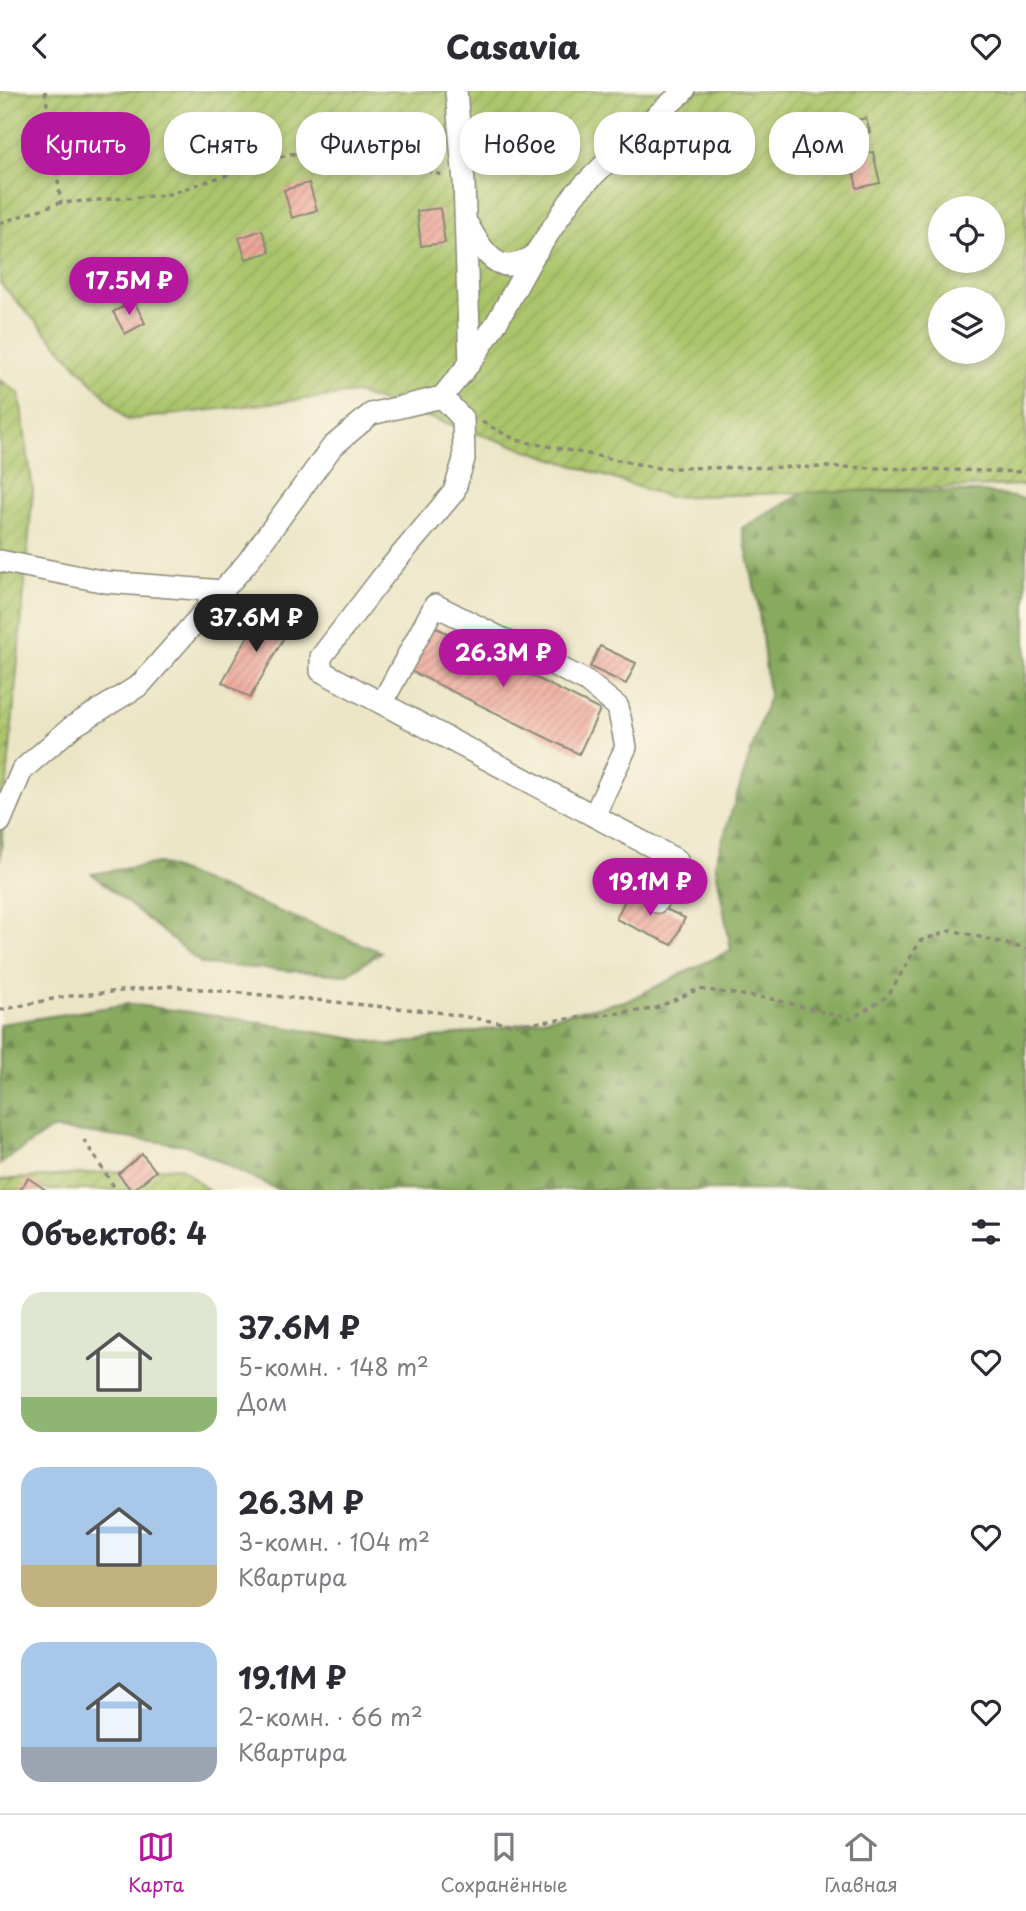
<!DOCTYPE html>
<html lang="ru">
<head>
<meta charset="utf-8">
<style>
  :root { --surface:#fff; --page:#f7f7f7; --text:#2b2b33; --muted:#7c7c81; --line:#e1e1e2; --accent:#b5179e }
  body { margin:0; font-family:"Playpen Sans",sans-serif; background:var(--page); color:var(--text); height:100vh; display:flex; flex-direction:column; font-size:26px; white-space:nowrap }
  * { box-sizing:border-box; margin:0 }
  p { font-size:23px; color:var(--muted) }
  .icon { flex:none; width:38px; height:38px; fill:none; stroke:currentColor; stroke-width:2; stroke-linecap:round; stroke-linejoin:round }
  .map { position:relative; height:1099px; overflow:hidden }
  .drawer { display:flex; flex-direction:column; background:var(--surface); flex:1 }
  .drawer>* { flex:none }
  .guide { position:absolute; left:21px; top:21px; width:985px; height:63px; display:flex; gap:14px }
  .fabs { position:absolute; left:928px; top:105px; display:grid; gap:14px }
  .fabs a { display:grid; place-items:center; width:77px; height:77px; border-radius:50%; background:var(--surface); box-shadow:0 4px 10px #0003; font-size:35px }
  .price { position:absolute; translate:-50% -60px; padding:0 16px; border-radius:24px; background:var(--accent); color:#fff; font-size:23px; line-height:46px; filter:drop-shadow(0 2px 4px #0008) }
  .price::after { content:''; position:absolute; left:50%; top:42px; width:21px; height:16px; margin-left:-10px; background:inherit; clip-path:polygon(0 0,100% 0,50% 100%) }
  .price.current { background:#222; color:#fff }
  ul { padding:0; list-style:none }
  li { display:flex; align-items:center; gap:21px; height:175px; padding:0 21px }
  li span { display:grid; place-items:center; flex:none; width:196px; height:140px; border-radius:21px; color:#555 }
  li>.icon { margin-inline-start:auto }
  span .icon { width:84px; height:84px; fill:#fffc; stroke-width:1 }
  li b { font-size:30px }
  h2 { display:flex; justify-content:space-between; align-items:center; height:84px; padding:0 21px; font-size:30px }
  .pill { padding:0 24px; border-radius:28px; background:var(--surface); box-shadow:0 4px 10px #0003; font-size:24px; line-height:63px }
  .pill.current { background:var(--accent); color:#fff }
  header { display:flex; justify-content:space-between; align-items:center; height:91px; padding:0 21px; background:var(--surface); font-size:32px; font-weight:800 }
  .tab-bar { display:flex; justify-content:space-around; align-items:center; height:98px; border-top:2px solid var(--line); background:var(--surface); font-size:19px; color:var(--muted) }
  .tab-bar a { display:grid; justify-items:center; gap:4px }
  .tab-bar .current { color:var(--accent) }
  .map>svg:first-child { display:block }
</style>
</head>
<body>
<header><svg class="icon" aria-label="back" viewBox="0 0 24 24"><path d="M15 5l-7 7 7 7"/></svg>Casavia<svg class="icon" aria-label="heart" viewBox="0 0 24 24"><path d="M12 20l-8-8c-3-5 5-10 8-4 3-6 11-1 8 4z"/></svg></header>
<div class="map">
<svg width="1026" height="1099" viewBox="0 0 1026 1099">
  <defs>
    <pattern id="forest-firs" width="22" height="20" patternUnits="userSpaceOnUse" patternTransform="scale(1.75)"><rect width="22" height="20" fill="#88aa5f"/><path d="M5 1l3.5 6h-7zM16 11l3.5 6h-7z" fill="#6f8b4f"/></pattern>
    <pattern id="garden-furrows" width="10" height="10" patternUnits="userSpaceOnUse" patternTransform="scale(1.75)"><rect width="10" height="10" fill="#abc56b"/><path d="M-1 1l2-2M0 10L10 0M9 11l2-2" fill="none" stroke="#93a95d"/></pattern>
    <pattern id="building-hatch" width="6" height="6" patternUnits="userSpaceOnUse" patternTransform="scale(1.75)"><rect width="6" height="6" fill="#eea79a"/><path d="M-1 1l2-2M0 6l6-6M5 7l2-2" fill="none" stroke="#c1887e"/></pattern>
  </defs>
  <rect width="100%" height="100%" fill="#fcf5e5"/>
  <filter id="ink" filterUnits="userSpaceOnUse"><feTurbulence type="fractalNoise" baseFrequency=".0143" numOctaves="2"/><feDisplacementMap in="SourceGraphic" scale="14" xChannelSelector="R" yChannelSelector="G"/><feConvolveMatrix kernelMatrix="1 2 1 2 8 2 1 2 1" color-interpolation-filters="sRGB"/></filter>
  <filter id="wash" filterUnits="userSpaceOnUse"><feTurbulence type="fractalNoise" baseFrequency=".00686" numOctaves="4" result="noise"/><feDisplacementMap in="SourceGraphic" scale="28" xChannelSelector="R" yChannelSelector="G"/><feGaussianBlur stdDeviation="1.57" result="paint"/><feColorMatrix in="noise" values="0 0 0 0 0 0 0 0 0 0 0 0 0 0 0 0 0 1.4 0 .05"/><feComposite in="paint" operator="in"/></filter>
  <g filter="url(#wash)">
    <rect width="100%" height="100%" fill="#ebe5c6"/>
    <g fill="url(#forest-firs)" stroke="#5a6a45" stroke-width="2">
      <path d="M809,399L983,401L1026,408V1099H278L186,1054L51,1038L0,1073V933L129,913L232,927L391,954L515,934L629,909L731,859L715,772L769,605L758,513L742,437Z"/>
      <path d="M159,772L381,861L346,884L202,873L92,783Z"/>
    </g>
    <g fill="url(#garden-furrows)" stroke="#6b784b" stroke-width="2" fill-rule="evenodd">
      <path d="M0,0H1026V394L668,406L356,302L127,329L0,192ZM940,117H992V170H940ZM940,208H992V261H940Z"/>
      <path d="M0,289L19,302L33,399L0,770Z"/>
      <path d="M180,1076L208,1099H0V1089Z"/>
    </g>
    <g id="blocks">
      <g fill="url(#building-hatch)">
        <path d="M866,27L870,41L853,45L849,31Z"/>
        <path d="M873,61L880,92L857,97L850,66Z"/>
        <path d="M309,92L317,119L292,127L284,99Z"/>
        <path d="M440,117L445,152L421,155L417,120Z"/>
        <path d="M262,139L270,161L246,168L239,147Z"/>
        <path d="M134,210L145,232L125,243L113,221Z"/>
        <path d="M262,520L290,536L250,607L222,591Z"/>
        <path d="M429,533L600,619L579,663L407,578Z"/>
        <path d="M600,555L636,572L626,593L590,576Z"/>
        <path d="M629,801L685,827L672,854L616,828Z"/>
        <path d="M142,1063L156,1080L133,1099H131L118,1083Z"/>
        <path d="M28,1087L46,1099H20Z"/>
      </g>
    </g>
  </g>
  <g filter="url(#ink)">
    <use href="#blocks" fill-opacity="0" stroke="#8b8878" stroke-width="2"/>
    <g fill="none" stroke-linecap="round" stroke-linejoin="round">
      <g stroke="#8b8878" stroke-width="24">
        <g id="minor">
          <path d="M456,0L464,91L470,272"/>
          <path d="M468,134C477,149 490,176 511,174C518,173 526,169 533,166"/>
          <path d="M442,306L463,328L464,368L454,401L384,484L321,566V580L677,769L657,811"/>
          <path d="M0,470L106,491L223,500"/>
          <path d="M382,612L435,514L586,590L618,616L626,656L594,725"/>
          <path d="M0,731L22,679L72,636L140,594L246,473L332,356L371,323L442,306L470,272L497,231L533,166L574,104L630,48L684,0"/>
        </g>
      </g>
      <g stroke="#8b8878" stroke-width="3.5" stroke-dasharray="5 5" stroke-linecap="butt">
        <path d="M45,0L61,112"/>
        <path d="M0,132L59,112L166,104L290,63L355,59L442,84"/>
        <path d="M482,331L516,349L658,377L839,376L1026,381"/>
        <path d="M0,919L62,906L170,895L437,921L515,934L654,918L699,898L772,908L851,928L888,905L920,850L952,839L1026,858"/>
        <path d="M84,1049L116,1099"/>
      </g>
      <use href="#minor" stroke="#fff" stroke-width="21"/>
    </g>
  </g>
</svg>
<div class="fabs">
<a><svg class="icon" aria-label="locate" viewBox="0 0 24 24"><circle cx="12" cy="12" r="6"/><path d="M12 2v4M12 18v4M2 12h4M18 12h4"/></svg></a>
<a><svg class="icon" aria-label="layers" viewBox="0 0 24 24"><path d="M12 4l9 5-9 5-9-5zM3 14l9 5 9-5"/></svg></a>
</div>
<b class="price" style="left:129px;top:226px">17.5M ₽</b>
<b class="price current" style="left:256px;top:563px">37.6M ₽</b>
<b class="price" style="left:503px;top:598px">26.3M ₽</b>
<b class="price" style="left:650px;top:827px">19.1M ₽</b>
<div class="guide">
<a class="pill current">Купить</a>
<a class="pill">Снять</a>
<a class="pill">Фильтры</a>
<a class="pill">Новое</a>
<a class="pill">Квартира</a>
<a class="pill">Дом</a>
</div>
</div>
<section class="drawer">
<h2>Объектов: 4<svg class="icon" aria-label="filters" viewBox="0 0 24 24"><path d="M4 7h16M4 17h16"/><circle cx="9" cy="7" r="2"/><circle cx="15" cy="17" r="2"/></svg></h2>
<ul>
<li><span style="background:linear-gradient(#dfe7d0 75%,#8fb573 0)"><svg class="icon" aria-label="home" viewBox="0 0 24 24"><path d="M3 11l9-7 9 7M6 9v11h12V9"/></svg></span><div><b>37.6M ₽</b><p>5-комн. · 148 m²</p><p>Дом</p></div><svg class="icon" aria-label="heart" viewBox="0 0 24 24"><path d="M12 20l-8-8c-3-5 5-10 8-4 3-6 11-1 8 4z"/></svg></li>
<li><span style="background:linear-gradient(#a9c7e8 70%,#c2b280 0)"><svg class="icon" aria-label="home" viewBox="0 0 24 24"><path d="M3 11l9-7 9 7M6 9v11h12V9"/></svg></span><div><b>26.3M ₽</b><p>3-комн. · 104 m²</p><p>Квартира</p></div><svg class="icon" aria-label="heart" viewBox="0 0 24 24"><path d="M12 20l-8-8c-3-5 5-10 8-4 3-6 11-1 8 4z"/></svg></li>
<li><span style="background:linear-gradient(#a9c7e8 75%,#9aa5b1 0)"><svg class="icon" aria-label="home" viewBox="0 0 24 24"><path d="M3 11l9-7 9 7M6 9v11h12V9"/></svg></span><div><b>19.1M ₽</b><p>2-комн. · 66 m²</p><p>Квартира</p></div><svg class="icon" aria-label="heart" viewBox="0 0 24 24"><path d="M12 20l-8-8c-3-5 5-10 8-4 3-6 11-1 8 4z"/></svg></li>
</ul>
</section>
<nav class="tab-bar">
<a class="current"><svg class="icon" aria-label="map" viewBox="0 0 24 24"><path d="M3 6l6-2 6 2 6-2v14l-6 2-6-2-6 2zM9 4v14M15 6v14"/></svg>Карта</a>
<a><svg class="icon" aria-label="saved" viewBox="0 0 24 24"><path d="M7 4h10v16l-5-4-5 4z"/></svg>Сохранённые</a>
<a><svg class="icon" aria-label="home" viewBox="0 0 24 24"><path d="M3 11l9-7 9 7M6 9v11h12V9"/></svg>Главная</a>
</nav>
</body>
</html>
